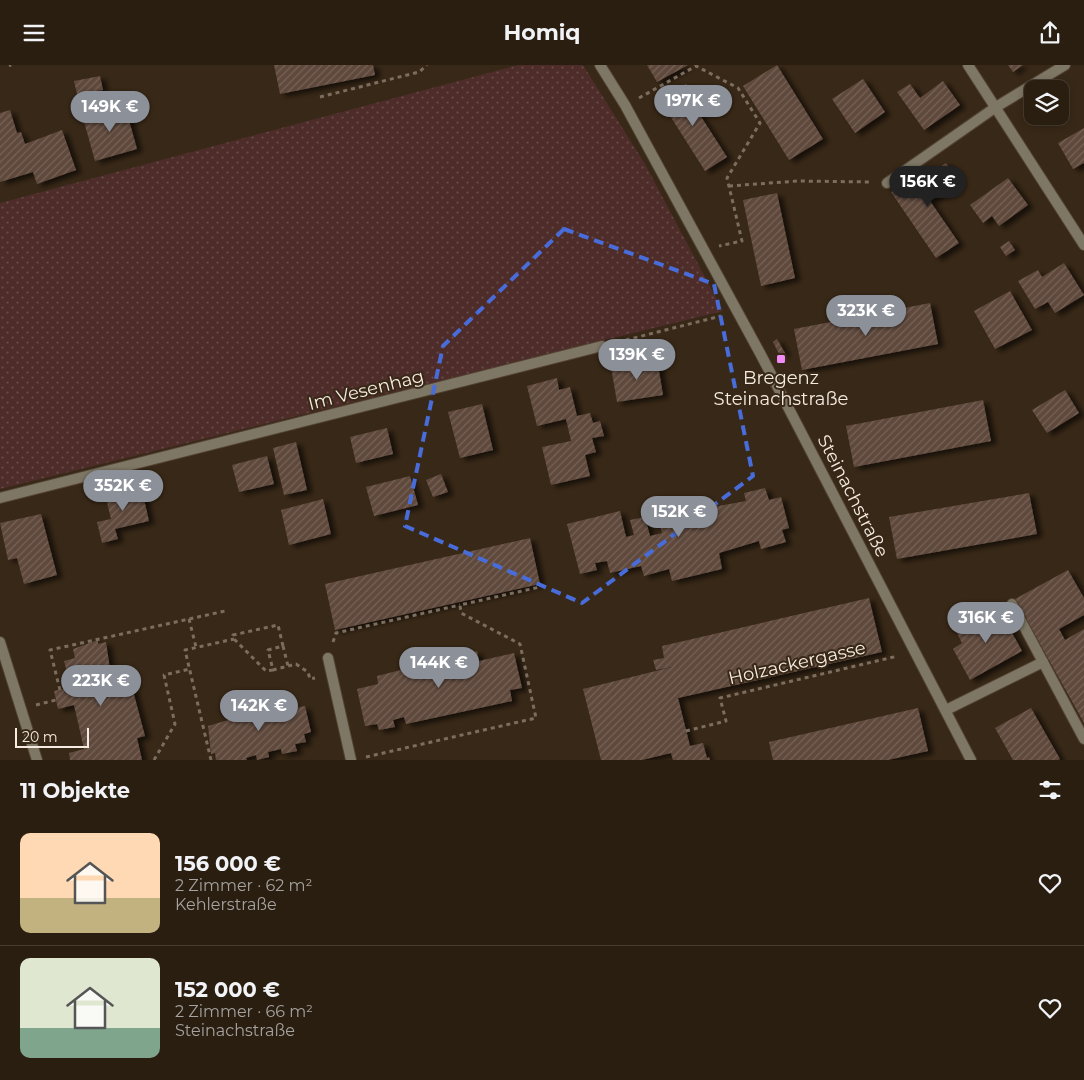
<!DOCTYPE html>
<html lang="de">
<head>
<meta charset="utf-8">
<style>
  :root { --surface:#2a1e11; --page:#362b1f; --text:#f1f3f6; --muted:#a5a29f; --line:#463c31; --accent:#8c9099 }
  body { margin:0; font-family:Montserrat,sans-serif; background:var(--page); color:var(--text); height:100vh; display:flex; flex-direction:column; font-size:19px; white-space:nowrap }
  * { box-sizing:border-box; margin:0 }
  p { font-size:16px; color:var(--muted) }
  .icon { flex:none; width:28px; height:28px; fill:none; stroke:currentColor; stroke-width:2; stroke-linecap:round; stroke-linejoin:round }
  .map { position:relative; height:695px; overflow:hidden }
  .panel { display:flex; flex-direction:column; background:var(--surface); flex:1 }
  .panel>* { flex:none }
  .fabs { position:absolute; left:1024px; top:15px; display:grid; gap:10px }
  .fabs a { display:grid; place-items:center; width:45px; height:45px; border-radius:10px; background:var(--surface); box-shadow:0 2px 8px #0003,0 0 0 1px var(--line); font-size:25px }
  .scale { position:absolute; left:15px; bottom:12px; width:74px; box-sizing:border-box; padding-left:5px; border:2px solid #f6ebe0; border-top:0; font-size:14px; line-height:18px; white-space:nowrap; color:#f6ebe0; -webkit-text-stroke:4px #382817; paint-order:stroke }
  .price { position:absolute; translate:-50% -42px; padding:0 11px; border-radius:18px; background:var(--accent); color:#fff; font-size:16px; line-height:32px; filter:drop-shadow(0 1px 2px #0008) }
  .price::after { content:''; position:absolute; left:50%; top:30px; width:15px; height:11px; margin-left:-8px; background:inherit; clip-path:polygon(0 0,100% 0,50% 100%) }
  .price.active { background:#222; color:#fff }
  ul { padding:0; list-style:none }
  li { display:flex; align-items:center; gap:15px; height:125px; padding:0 20px }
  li+li { border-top:1px solid var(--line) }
  li span { display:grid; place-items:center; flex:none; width:140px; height:100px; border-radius:10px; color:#555 }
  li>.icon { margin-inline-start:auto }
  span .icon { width:60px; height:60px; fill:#fffc; stroke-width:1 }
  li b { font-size:21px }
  h2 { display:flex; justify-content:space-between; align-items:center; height:60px; padding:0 20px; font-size:21px }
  header { display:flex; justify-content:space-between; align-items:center; height:65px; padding:0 20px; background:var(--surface); font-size:22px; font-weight:700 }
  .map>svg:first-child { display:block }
</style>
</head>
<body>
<header><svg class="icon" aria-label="menu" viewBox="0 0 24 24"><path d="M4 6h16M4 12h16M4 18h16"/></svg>Homiq<svg class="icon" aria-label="share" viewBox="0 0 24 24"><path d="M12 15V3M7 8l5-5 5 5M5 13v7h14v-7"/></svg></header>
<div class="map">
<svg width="1084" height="695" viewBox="0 0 1084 695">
  <defs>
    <pattern id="grass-dots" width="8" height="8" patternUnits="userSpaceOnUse" patternTransform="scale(1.25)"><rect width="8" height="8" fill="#4d2c29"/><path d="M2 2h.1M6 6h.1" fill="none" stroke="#674b48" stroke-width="1.8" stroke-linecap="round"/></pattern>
    <pattern id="building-hatch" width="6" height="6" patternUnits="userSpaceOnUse" patternTransform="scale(1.25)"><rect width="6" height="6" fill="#5f483c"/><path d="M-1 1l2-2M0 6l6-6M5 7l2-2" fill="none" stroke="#776358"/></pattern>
    <filter id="shadow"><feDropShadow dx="5.5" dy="3" stdDeviation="2.5" flood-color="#0009"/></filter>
  </defs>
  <rect width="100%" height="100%" fill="#382817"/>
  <path fill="url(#grass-dots)" d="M518,0H583L645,99L723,246L0,424V138Z"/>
  <g fill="url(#building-hatch)" filter="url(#shadow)">
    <path d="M274,0H373L375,10L280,29Z"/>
    <path d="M647,0H688L657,17Z"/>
    <path d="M777,0L823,74L789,95L743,21Z"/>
    <path d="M1008,0H1023L1013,7Z"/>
    <path d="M100,11L103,25L77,29L74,16Z"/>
    <path d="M863,14L885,47L855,68L832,34Z"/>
    <path d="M943,16L960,40L924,65L897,27L910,19L920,33Z"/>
    <path d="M686,19L695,34L691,36L727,92L705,106L660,35Z"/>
    <path d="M125,41L137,84L95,96L83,53Z"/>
    <path d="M10,45L17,68L21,67L25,79L62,65L76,105L37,119L33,107L0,117V48Z"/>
    <path d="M1084,63V98L1073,104L1058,78Z"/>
    <path d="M946,98L959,117L930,136L959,178L936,193L891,127L917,110L921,115Z"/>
    <path d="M1008,113L1028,140L999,161L992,151L983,158L970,140Z"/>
    <path d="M777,128L795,213L761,221L743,135Z"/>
    <path d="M1009,176L1015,185L1006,191L1000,182Z"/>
    <path d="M1064,198L1084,230L1055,248L1048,237L1035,244L1018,216L1038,205L1042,212Z"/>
    <path d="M1010,226L1032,265L995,284L974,246Z"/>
    <path d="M930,238L938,279L802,305L794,264Z"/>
    <path d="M777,274L785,288L780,291L773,277Z"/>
    <path d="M657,294L663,330L617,337L611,302Z"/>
    <path d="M557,313L559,325L570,322L577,351L590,348L593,358L600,356L604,371L592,373L596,387L585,390L590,411L551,420L542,382L571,376L566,354L537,361L527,321Z"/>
    <path d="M1065,325L1079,348L1047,368L1032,345Z"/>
    <path d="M983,335L991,376L854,402L846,361Z"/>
    <path d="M482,339L493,385L460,393L448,347Z"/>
    <path d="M387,363L393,389L356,398L350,372Z"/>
    <path d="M296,377L307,425L284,430L273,383Z"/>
    <path d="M267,391L274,419L239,427L232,400Z"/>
    <path d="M441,409L448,427L433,432L426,415Z"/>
    <path d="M410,411L418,440L374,451L366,422Z"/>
    <path d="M141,421L149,456L115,464L118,474L102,478L97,457L111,454L105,429Z"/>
    <path d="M765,423L769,435L781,432L789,463L782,465L786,477L761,484L759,476L719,488L722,504L672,516L669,504L644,511L641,501L610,508L607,496L595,498L597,505L580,509L567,459L620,446L626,472L634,470L630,455L645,452L650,471L662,468L658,453L691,445L694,458L715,453L713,442L746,436L744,428Z"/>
    <path d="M1029,428L1037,469L897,494L889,452Z"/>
    <path d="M323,434L331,469L289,480L281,445Z"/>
    <path d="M41,449L57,510L24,519L17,493L8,495L0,458Z"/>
    <path d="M530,473L540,519L335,565L325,519Z"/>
    <path d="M1068,505L1084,533V550L1059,564L1065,575L1084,564V658L1015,534Z"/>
    <path d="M869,533L882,587L678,633L690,681L703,678L707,693L709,692L710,695H673L671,688L642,695H601L583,624L672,602L656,605L653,595L664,593L662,581Z"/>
    <path d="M998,542L1022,586L970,615L953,584L962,578L956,566Z"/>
    <path d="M98,575V579L106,577L111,611L123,609L126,624L132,622L145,671L137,673L142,695H70L69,688L84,684L74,640L58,644L54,626L72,622L71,620L75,619L74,614L69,615L64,596L75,593L73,584Z"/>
    <path d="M477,586L479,596L514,588L522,623L510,625L512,636L406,659L404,652L393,655L395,662L379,665L377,659L365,661L357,624L378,619L377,611Z"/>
    <path d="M263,638L264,642L280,638L282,646L305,641L311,667L304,669L306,677L295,679L297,686L282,689L281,684L268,687L269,692L257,695L256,690L246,693L247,695H216L215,688L211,689L208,661L228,655L227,648Z"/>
    <path d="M918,643L928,686L888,695H773L769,677Z"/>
    <path d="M1031,643L1060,694L1058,695H1013L995,663Z"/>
  </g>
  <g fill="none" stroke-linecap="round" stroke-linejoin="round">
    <g stroke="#534333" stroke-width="12">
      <g id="lane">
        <path d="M0,433L602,281"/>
        <path d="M1012,539L1084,674"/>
        <path d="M328,593L351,695"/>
        <path d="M946,645L1043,597"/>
      </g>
    </g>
    <g stroke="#534333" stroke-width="12">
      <g id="street">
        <path d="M600,0L625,40L761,290L971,695"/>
        <path d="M968,0L1084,180"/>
        <path d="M887,118L996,42L1065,0"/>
        <path d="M0,577L37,695"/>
      </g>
    </g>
    <g stroke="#7c6e5f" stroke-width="3" stroke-dasharray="4 4" stroke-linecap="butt">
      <path d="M9,1L11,0"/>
      <path d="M320,32L419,7L427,0"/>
      <path d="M639,33L696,1L738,23L760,58L727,113L742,176L719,181"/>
      <path d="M729,121L798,116L871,117"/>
      <path d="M618,277L721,251"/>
      <path d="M189,554L196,582"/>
      <path d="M333,577L336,568L460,540"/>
      <path d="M283,581L288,601"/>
      <path d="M273,605L266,606L234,574L233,570L278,560L283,581L268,585L273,605L296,599L308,607L310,614L315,613"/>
      <path d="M60,625L50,585L225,546"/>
      <path d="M36,640L56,635"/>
      <path d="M686,666L726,656L720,633L898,591"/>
      <path d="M366,692L536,653L520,579L461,548L460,540L540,522"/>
      <path d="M154,695L175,659L164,610L190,604"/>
      <path d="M211,695L185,585L234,574"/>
    </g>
    <use href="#lane" stroke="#7f7765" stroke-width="10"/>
    <use href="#street" stroke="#7f7765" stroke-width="10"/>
  </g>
  <path fill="none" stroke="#486dda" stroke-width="4" stroke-dasharray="10 6" stroke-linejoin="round" d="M564,164L714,219L753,411L582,538L405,461L443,281Z"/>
  <rect fill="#f18bf5" stroke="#382817" stroke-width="2" x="776" y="289" width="10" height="10" rx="2.5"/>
  <g text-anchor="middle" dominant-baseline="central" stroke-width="4" stroke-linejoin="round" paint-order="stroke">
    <g font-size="18" fill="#f6ebe0" stroke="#382817">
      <text x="781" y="313">Bregenz<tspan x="781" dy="21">Steinachstraße</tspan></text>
    </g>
    <g font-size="18" fill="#f6ebe0" stroke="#382817">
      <text transform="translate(366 325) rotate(-14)">Im Vesenhag</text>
      <text transform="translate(853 431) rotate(63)">Steinachstraße</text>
      <text transform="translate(797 598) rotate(-13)">Holzackergasse</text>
    </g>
  </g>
</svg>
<div class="fabs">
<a><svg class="icon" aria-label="layers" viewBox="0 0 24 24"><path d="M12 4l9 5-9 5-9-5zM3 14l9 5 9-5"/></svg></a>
</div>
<div class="scale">20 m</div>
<b class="price" style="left:693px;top:62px">197K €</b>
<b class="price" style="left:110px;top:68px">149K €</b>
<b class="price active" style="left:928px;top:143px">156K €</b>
<b class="price" style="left:866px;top:272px">323K €</b>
<b class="price" style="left:637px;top:316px">139K €</b>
<b class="price" style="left:123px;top:447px">352K €</b>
<b class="price" style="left:679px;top:473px">152K €</b>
<b class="price" style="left:986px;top:579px">316K €</b>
<b class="price" style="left:439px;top:624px">144K €</b>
<b class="price" style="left:101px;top:642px">223K €</b>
<b class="price" style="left:259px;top:667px">142K €</b>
</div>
<section class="panel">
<h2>11 Objekte<svg class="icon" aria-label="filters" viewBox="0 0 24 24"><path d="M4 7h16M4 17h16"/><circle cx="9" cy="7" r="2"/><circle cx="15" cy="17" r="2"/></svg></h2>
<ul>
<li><span style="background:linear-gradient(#ffd9b3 65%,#c2b280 0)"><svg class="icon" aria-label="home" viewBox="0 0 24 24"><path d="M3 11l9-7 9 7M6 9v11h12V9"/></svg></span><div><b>156 000 €</b><p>2 Zimmer · 62 m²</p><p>Kehlerstraße</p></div><svg class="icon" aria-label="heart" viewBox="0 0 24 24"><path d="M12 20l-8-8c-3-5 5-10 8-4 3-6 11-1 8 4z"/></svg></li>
<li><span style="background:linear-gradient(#dfe7d0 70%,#7fa58c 0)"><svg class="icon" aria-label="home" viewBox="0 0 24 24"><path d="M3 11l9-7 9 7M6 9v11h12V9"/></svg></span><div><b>152 000 €</b><p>2 Zimmer · 66 m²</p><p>Steinachstraße</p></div><svg class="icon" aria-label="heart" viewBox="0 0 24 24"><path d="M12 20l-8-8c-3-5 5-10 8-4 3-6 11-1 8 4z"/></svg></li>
</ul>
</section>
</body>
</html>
